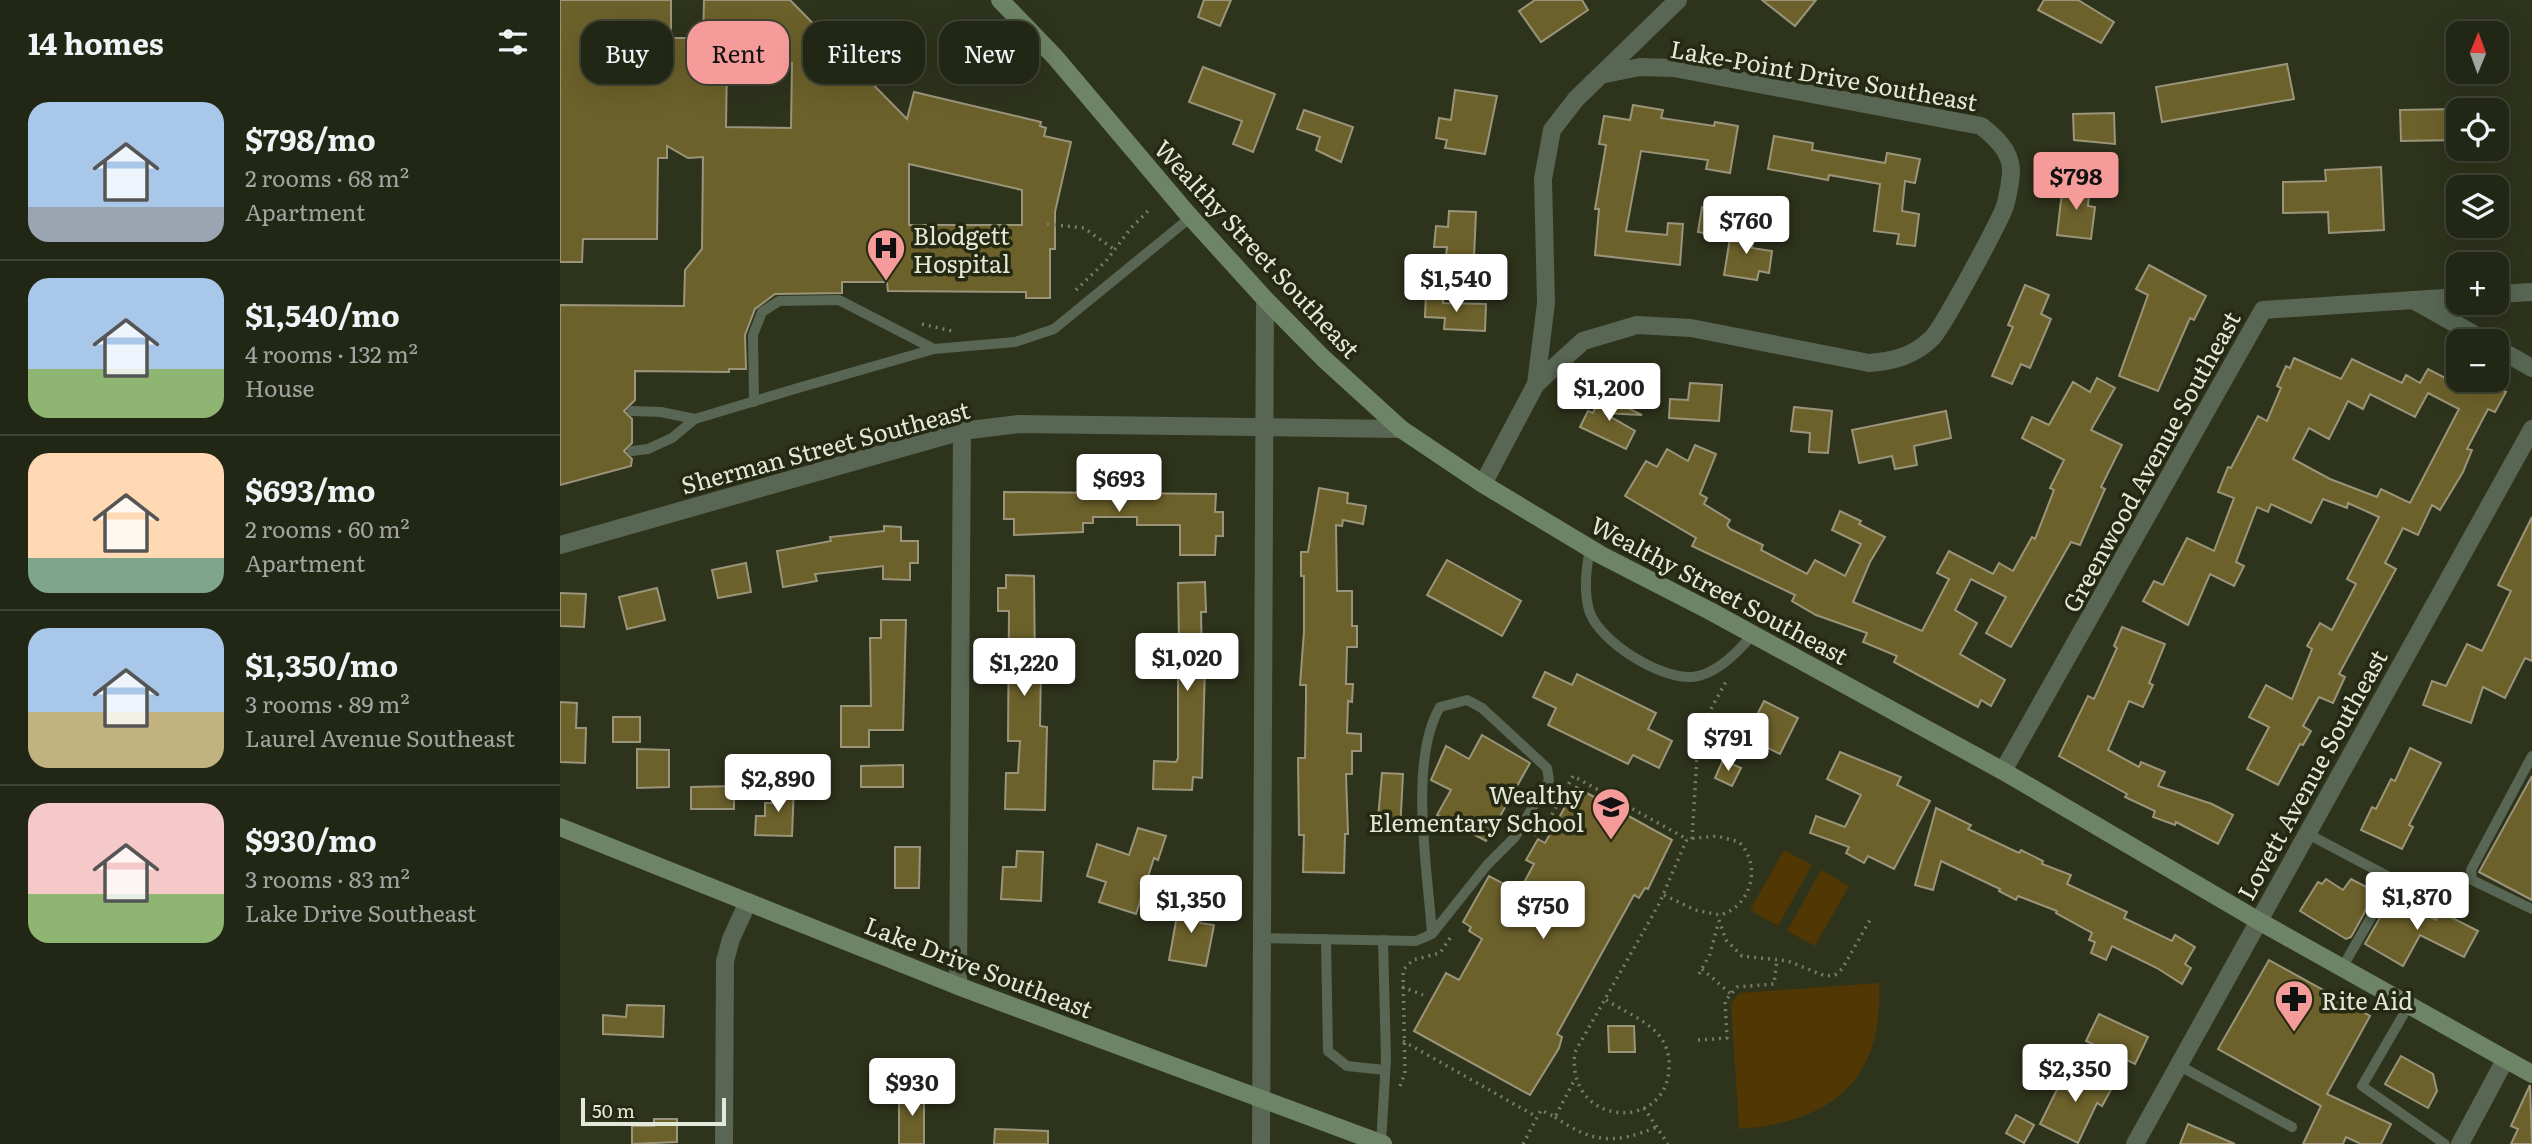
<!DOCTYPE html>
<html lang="en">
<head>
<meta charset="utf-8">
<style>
  :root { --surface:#222615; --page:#2e3222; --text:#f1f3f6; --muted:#a2a5a0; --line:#3f4334; --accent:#f59b9a }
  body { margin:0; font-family:Literata,serif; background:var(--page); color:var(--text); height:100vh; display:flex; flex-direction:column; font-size:26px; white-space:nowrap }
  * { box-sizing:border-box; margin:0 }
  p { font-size:23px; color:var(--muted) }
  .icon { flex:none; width:38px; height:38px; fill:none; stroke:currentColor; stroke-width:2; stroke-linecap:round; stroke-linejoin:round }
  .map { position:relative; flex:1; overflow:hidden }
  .sheet { display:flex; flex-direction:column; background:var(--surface); width:560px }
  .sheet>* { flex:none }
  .banner { position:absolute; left:21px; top:21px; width:665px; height:63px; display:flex; gap:14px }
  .needle { width:46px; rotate:1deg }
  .fabs { position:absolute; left:1886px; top:21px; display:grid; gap:14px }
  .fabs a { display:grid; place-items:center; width:63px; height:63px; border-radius:14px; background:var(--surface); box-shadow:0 7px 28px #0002,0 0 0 2px var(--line); font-size:35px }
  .scale { position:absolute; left:21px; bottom:18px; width:145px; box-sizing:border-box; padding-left:7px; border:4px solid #e4e8d9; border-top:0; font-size:19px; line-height:24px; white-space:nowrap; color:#e4e8d9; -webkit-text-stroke:5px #252912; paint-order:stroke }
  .price { position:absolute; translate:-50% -60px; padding:0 16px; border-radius:7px; background:#fff; color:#222; font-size:23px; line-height:46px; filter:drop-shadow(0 2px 4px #0008) }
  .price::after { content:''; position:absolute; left:50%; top:42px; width:21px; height:16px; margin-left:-10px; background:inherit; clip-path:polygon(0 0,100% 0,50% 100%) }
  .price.active { background:var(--accent); color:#111 }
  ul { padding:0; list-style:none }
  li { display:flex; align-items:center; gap:21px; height:175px; padding:0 28px }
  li+li { border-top:2px solid var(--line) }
  li span { display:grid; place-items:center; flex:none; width:196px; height:140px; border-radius:21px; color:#555 }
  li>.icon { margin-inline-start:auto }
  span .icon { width:84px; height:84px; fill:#fffc; stroke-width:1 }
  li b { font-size:30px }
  h2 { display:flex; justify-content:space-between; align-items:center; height:84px; padding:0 28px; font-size:30px }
  .chip { padding:0 24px; border-radius:21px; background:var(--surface); box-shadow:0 7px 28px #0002,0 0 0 2px var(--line); font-size:24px; line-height:63px }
  .chip.active { background:var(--accent); color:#111 }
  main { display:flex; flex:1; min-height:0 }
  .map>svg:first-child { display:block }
</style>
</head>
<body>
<main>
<section class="sheet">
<h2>14 homes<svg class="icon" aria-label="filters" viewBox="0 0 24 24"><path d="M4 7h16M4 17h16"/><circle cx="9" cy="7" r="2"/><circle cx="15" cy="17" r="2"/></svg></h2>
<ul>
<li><span style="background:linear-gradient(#a9c7e8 75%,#9aa5b1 0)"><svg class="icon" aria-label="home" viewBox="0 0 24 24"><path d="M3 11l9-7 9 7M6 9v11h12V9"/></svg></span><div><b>$798/mo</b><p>2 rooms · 68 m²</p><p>Apartment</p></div></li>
<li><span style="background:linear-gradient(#a9c7e8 65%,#8fb573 0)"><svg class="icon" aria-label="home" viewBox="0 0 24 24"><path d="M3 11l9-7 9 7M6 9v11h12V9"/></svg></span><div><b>$1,540/mo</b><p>4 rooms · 132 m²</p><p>House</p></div></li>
<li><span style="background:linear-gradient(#ffd9b3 75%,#7fa58c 0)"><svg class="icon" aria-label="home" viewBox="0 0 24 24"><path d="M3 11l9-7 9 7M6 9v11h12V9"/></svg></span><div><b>$693/mo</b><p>2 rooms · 60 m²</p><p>Apartment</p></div></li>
<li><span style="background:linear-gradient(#a9c7e8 60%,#c2b280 0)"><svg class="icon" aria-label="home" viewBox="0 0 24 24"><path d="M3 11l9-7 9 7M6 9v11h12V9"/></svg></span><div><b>$1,350/mo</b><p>3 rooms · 89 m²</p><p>Laurel Avenue Southeast</p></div></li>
<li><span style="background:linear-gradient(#f6c9c9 65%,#8fb573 0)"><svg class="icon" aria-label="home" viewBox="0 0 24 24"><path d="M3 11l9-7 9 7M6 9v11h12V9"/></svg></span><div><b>$930/mo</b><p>3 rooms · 83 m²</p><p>Lake Drive Southeast</p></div></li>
</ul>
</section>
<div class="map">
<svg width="1972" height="1144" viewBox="0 0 1972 1144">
  <rect width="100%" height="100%" fill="#2e331c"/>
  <g fill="#513703">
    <path d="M1224,850L1252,865L1218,926L1190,910Z"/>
    <path d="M1261,870L1289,886L1255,946L1227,931Z"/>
    <path d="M1319,983C1324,1081 1271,1122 1179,1129L1171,1003L1180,993Z"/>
  </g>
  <g fill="#6c612b" stroke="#9a957a" stroke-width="2" fill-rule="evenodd">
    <path d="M0,0H111V38H143L144,0H230L347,119L354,92L481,122L480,126L486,128L484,136L511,142L495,212V249H490V298H466V292L328,291L327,282H282V293L215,294L195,309L185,335L186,369H169V372L75,371V400L64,411L72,419V443L64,451L72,459L71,466L0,485V305L124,306L125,270L142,249L143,157L128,158L107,146V158H98L97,239H23L22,262H0ZM167,62L232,63L231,128L166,127ZM349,164L462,190V225H349Z"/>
    <path d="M644,0H671L660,26L638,17Z"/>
    <path d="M975,0H1022L1028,10L981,42L959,11Z"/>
    <path d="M1202,0H1256L1235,26Z"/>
    <path d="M1484,0H1518L1554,22L1541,43L1478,10Z"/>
    <path d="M1727,64L1734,99L1602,122L1596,87Z"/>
    <path d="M643,67L715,94L693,152L673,144L682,121L629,102Z"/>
    <path d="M895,90L937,96L925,154L885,148L887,140L876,138L879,118L891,120Z"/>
    <path d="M1073,105L1103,110L1101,118L1154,126L1155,122L1178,126L1170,173L1146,169L1148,160L1081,151L1066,231L1107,235L1108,223L1123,224L1120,265L1035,255L1039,209H1035L1046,145L1039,144L1044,116L1070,120Z"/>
    <path d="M1899,109V140L1841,141L1840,110Z"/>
    <path d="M744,110L793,127L781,162L756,150L760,137L737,129Z"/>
    <path d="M1554,113L1555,144L1514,140L1513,114Z"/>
    <path d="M1214,136L1253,143L1252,150L1325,163L1327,153L1360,159L1355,183L1345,181L1342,211L1359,214L1355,246L1337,244L1339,234L1314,231L1320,184L1269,175L1268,180L1208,169Z"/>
    <path d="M1821,167L1824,230L1769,233L1768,212L1723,213V182L1766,181L1765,170Z"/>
    <path d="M1503,183L1530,186L1528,206L1535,207L1531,239L1497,235Z"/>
    <path d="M1142,207L1170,211L1165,237L1138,232Z"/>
    <path d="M889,211L916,212L914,257L886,256L887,247H874L876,226L888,227Z"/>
    <path d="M1172,226L1195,229L1192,248L1212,251L1209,273L1199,271L1197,280L1164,275Z"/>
    <path d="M1589,265L1646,296L1634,320L1630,318L1598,391L1559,376L1588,295L1576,289Z"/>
    <path d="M1465,285L1489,295L1481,314L1491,319L1470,368L1461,364L1452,384L1432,376L1453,327L1448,325Z"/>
    <path d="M866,293L884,294L883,303L926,304L925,331L884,329L885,318L865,317Z"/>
    <path d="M1734,358L1781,379L1792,359L1842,383L1846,375L1860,383L1868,369L1893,382L1922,380L1946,392L1935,412L1928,409L1907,449L1912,450L1903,472L1880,510L1872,505L1858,535L1843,528L1825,563L1836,569L1779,674L1785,677L1773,703L1759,697L1743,726L1751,731L1743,745L1740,744L1718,785L1687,769L1709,727L1689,717L1706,685L1732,699L1752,649L1747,646L1760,623L1772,630L1796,584L1787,579L1819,517L1788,503L1787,508L1763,499L1751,523L1711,504L1708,512L1697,507L1676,562L1684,566L1674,586L1650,574L1628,625L1583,601L1594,581L1603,585L1627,538L1654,551L1674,498L1658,492L1668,467L1671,468L1698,416L1707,421L1721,388L1717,386L1726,366L1730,368ZM1868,393L1899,409L1850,503L1821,489L1817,497L1770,479L1733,459L1749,428L1769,439L1788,401L1803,409L1810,394L1855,417Z"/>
    <path d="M1537,378L1555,388L1531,430L1562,445L1541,487L1545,489L1520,545L1511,542L1451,647L1426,633L1446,597L1411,579L1395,610L1417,623L1400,654L1445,680L1431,706L1421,700L1418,707L1334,662L1337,656L1303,642L1307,633L1256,615L1232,601L1235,595L1132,546L1136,538L1065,496L1086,461L1097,467L1107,449L1128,461L1135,445L1156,454L1140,494L1147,498L1144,504L1170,520L1167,525L1170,529L1203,545L1201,550L1247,574L1255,560L1285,576L1301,544L1272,530L1280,511L1301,521L1299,524L1325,537L1310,562L1293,602L1362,631L1389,579L1377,573L1389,551L1433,574L1439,563L1453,571L1472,537L1475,539L1494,490L1490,488L1504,460L1462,438L1472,417L1489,425L1513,382L1530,392Z"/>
    <path d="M1130,383L1162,385L1159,421L1109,418L1110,399L1128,400Z"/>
    <path d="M1041,395L1082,415L1044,413L1075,431L1066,449L1020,427L1028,411L1033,413Z"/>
    <path d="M1234,407L1272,411L1268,453L1249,452L1250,433L1231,431Z"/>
    <path d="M1386,411L1391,438L1354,446L1357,465L1335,469L1332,456L1299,463L1292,430Z"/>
    <path d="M759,488L788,493L787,503L806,506L803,524L783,520L782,526L776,525L777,591H792V626H797V647H787L786,684H793L792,702L788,701L787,733L801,734V751H792V774H786L788,834H785L784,873L743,872L744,835H739L738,758H745L746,700V685H740L744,631V576H741V552H748Z"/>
    <path d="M444,492L656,494L655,512H663V536H656L655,555H620V525H577V517H533V523H523V532L454,535V519H444Z"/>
    <path d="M1972,517V661L1965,658L1945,698L1923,687L1911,723L1863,705L1872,681L1886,686L1907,644L1922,651L1951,591L1938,585Z"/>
    <path d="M324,526L341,527V541H358V563H350V580L323,579V566L255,574L257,581L223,587L217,551L271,541L270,537L324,531Z"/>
    <path d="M887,560L961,601L942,636L867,595Z"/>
    <path d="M186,563L191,592L158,598L152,570Z"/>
    <path d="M446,575L474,576L475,668H481L480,726L487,727L485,810L445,809L446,773H458L460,741H448L449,611H438V588H446Z"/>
    <path d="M645,582L646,612H641L642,666H645L642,778L633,777L632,790L593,789L594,761L616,762L618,758V656H606L605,641H619L618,583Z"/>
    <path d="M97,588L105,620L67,629L59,597Z"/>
    <path d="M0,593L26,594L24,627L0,626Z"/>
    <path d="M321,620H346L343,730H309V747H281V706H311L310,638H321Z"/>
    <path d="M1562,627L1605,644L1589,683L1593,685L1583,707L1569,701L1548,750L1579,767L1581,762L1605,772L1598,786L1652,804L1673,815L1658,844L1616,822L1615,825L1593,817L1595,811L1565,797L1567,794L1499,756L1528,696L1534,699L1557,648L1554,646Z"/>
    <path d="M985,672L1012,685L1017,674L1096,713L1088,729L1112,741L1099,768L1073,755L1068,764L988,725L996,708L973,697Z"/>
    <path d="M1204,701L1238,718L1220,754L1186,737Z"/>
    <path d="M0,702L17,703L16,728H26L25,763L0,762Z"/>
    <rect x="53" y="717" width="27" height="25"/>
    <path d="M922,735L970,763L926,841L877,815L891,790L871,780L886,746L909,759Z"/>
    <path d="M1850,748L1881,763L1849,825L1853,827L1842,849L1801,830L1812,807L1816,809L1831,779L1835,781Z"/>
    <path d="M77,749L109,750V787L77,788Z"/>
    <path d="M1280,752L1341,777L1337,785L1370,801L1334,869L1308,856L1304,863L1286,853L1289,847L1250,833L1256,816L1285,827L1301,795L1267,779Z"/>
    <path d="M1163,760L1181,768L1172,786L1155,778Z"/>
    <path d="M343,765V787H301V766Z"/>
    <path d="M822,773L843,774L840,831L817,830Z"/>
    <path d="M1972,776V900L1919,872Z"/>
    <path d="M217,784L234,785L232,836L195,835L196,816H205V803H216Z"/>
    <path d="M174,786V809H131V787Z"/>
    <path d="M1016,787L1112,840L1088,889L1085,888L1079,898L1074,895L997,1034L1002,1037L999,1048L970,1095L854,1031L886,973L899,980L922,939L909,931L911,927L903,922L929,876L959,892L974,864L966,860L978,839L985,843Z"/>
    <path d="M1376,808L1411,825L1408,829L1459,853L1461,850L1483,861L1482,864L1511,875L1507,884L1567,912L1564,918L1612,941L1615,935L1635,947L1625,964L1631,968L1622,984L1597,968L1552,946L1546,960L1531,953L1535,942L1529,940L1532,933L1496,913L1497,911L1458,896L1456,900L1439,891L1440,889L1381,861L1373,890L1355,885Z"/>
    <path d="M578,828L606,836L598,860L594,858L576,914L539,902L546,882L527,876L537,844L569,855Z"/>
    <path d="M335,847H360L359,888H335Z"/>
    <path d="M457,851L483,852L481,901L441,899L443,867H456Z"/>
    <path d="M1766,879L1783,890L1791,879L1816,892L1791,937L1786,939L1740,911L1758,882L1762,884Z"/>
    <path d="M620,899L643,903L640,923L654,925L646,966L609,960Z"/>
    <path d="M1830,900L1837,903L1839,900L1876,920L1881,912L1918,931L1904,957L1860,935L1843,966L1805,944Z"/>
    <path d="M1709,960L1810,1016L1767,1094L1831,1124L1821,1144H1801L1786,1137L1783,1144H1743L1761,1106L1658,1049Z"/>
    <path d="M67,1005L104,1006L103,1037L43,1034V1015L66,1017Z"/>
    <path d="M1539,1014L1588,1037L1575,1064L1526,1041Z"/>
    <path d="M1048,1026H1074L1075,1052H1049Z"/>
    <path d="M1841,1056L1873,1074L1877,1091L1868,1108L1825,1084Z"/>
    <path d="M1509,1065L1552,1088L1542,1106L1537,1103L1518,1143L1480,1124Z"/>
    <path d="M1970,1085L1972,1144H1951L1958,1129L1951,1126Z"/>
    <rect x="339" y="1093" width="25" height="51"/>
    <path d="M1456,1115L1474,1125L1464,1143L1446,1133Z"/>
    <path d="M94,1119H117V1142L72,1144V1126H94Z"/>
    <path d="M1628,1124L1675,1144H1620Z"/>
    <path d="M435,1129L488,1131V1144H434Z"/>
  </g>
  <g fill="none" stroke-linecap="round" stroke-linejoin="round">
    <g stroke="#777c68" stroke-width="3.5" stroke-dasharray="2 5" stroke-linecap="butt">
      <path d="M487,224L524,228L555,250"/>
      <path d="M516,290L546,261L571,228L591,208"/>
      <path d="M362,324L392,331"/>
      <path d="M974,835L984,829L1013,776L1127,839L1099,904L1015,1052C1005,1127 1108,1133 1109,1067C1110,1054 1105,1041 1096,1032C1083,1019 1062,1010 1046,1000"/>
      <path d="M1132,839L1138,740L1148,714L1167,680"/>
      <path d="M1104,895L1135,910L1160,915C1192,906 1202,865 1179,842L1157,836L1127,839"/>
      <path d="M1159,920L1166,940L1182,956L1228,961L1265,976L1275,975L1282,969L1310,920"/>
      <path d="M1142,969L1171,994"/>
      <path d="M1139,974L1150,954L1158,924"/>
      <path d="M842,987L863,995"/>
      <path d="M1138,1040L1167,1038L1165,1001L1177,987L1214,984L1217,959"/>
      <path d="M843,1041L977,1117"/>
      <path d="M840,1086L845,1073L843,970L853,960L880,953L892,935"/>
      <path d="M1084,1108L1108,1144"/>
      <path d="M995,1117C1034,1144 1055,1144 1097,1127"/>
      <path d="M963,1144L981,1110L995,1117L1015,1079"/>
    </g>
    <g stroke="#586653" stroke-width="10">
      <path d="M194,402L193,335L202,312L219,301L279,300L374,349"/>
      <path d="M72,411L101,412L135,419"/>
      <path d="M72,451L88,449L112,438L135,419L238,388L374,349L455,342L494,329L631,217"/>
      <path d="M1030,549C1026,569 1023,593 1030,613C1042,643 1100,679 1132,677C1156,675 1179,651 1193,634"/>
      <path d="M1972,756L1911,870L1912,880L1972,909"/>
      <path d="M1746,833L1833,879L1782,968"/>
      <path d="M703,938L856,941L872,934L927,865L955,837L989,780L987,768L922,708L907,700L880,707C848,761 868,872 872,934"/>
      <path d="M766,939L768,1051L787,1066L825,1070"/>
      <path d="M1849,1005L1802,1086L1885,1144"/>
      <path d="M1618,1065L1732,1127"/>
      <path d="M821,1143L826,1059L823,940"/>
    </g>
    <g stroke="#586653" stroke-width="18">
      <path d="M1937,294L1972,292"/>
      <path d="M1853,300L1926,341"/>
      <path d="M1937,348L1972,368"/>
      <path d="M976,384L986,303L983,179L992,130L1016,99L1118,0"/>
      <path d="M923,484L976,384L1023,341L1077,325L1131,328L1309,363C1334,361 1354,356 1372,338C1382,329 1440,221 1445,206C1448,196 1451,179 1451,169C1450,150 1434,136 1421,126L1114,68L1080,67L1045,74"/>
      <path d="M0,545L402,431L459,424L841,429"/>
      <path d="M1443,771L1703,310L1899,297"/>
      <path d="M398,986L402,431"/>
      <path d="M164,1144L165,961L171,939L188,902"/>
      <path d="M701,1144L705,299"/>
      <path d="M1575,1144L1972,429"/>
      <path d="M1900,1144L1945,1060"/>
    </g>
    <g stroke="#6e8466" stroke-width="18">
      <path d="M440,0L495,57L626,212L705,299L763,358L841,429L923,484L1041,555L1152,612L1443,771L1697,920L1972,1074"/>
      <path d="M0,827L398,986L823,1144"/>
    </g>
  </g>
  <defs>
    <g id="hospital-pin" transform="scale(2.0125)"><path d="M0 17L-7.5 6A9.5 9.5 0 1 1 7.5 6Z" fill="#f59b9a" stroke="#252912"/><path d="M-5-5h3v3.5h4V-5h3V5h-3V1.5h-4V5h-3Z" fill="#111"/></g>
    <g id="school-pin" transform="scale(2.0125)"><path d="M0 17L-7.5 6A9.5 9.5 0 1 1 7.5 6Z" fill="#f59b9a" stroke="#252912"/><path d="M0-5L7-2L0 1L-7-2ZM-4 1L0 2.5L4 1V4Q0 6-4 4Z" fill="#111"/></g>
    <g id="pharmacy-pin" transform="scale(2.0125)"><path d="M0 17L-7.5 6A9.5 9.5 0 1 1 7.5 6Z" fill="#f59b9a" stroke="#252912"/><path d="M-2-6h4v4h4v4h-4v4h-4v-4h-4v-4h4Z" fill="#111"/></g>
  </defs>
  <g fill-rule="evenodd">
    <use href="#hospital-pin" x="326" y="248"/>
    <use href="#school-pin" x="1051" y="807"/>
    <use href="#pharmacy-pin" x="1734" y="999"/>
  </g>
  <g text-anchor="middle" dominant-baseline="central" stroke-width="7" stroke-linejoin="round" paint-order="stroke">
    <g font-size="24" fill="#e4e8d9" stroke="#252912">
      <text transform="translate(1264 74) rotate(10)">Lake-Point Drive Southeast</text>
      <text transform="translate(698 248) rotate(47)">Wealthy Street Southeast</text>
      <text transform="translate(265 446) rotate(-15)">Sherman Street Southeast</text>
      <text transform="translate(1590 461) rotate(-61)">Greenwood Avenue Southeast</text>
      <text transform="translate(1160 589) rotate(28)">Wealthy Street Southeast</text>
      <text transform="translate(1751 774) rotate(-61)">Lovett Avenue Southeast</text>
      <text transform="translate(419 966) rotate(21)">Lake Drive Southeast</text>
    </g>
    <g font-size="24" fill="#e4e8d9" stroke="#252912" text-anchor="start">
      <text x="353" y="234">Blodgett<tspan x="353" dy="28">Hospital</tspan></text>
      <text x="1024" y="793" text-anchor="end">Wealthy<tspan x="1024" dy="28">Elementary School</tspan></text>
      <text x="1761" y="999">Rite Aid</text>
    </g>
  </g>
</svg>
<div class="fabs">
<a><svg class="needle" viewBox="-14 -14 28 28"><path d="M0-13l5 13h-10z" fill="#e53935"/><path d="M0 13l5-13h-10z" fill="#a2a5a0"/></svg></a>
<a><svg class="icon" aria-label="locate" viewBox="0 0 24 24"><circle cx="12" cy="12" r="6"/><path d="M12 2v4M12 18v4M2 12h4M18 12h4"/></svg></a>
<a><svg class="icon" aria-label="layers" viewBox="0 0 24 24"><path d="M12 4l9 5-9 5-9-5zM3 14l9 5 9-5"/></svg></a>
<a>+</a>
<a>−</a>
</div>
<div class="scale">50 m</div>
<b class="price active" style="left:1516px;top:212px">$798</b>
<b class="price" style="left:1186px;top:256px">$760</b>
<b class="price" style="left:896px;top:314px">$1,540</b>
<b class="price" style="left:1049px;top:423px">$1,200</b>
<b class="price" style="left:559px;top:514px">$693</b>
<b class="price" style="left:627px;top:693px">$1,020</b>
<b class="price" style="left:464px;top:698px">$1,220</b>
<b class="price" style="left:1168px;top:773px">$791</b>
<b class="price" style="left:218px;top:814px">$2,890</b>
<b class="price" style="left:1857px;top:932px">$1,870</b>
<b class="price" style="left:631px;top:935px">$1,350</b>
<b class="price" style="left:983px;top:941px">$750</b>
<b class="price" style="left:1515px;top:1104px">$2,350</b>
<b class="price" style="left:352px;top:1118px">$930</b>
<div class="banner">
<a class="chip">Buy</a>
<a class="chip active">Rent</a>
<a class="chip">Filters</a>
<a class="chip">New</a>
</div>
</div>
</main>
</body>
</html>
